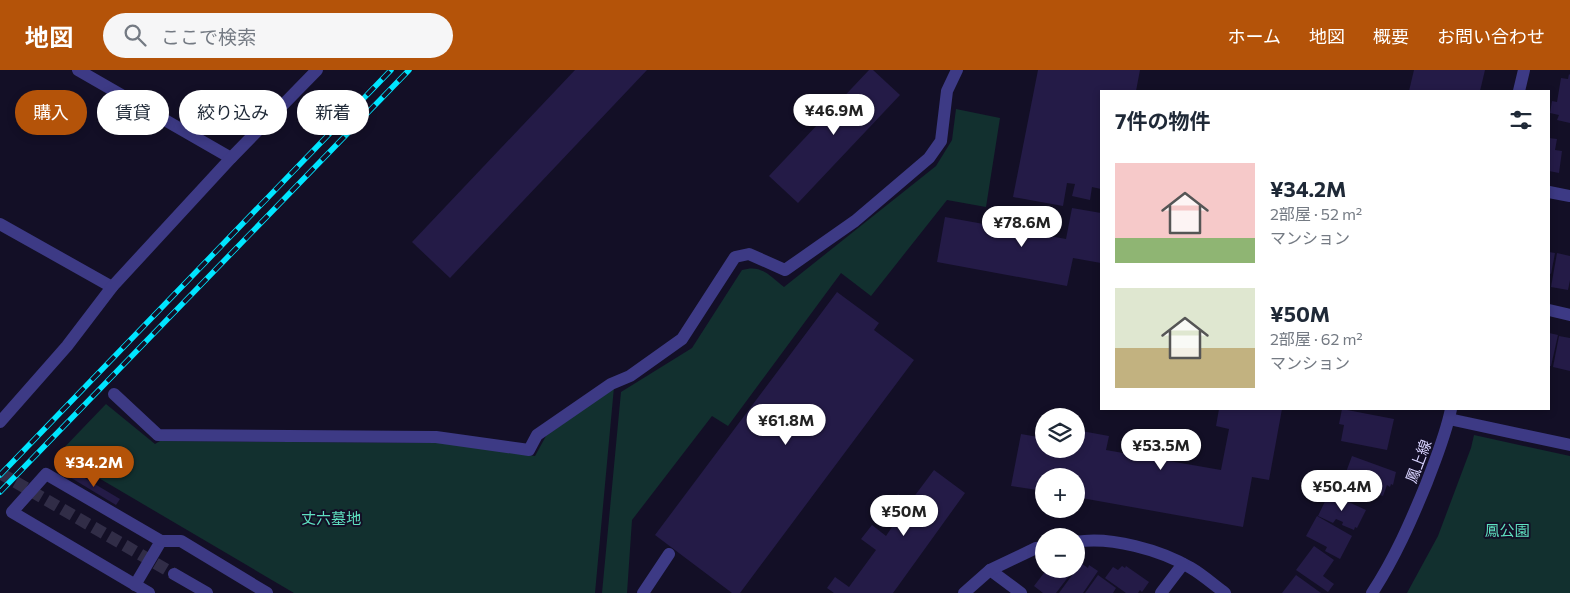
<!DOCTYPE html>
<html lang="ja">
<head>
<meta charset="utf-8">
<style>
  :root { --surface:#fff; --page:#f6f6f7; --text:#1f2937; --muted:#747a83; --accent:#b45309 }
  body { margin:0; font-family:Commissioner,"Noto Sans JP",sans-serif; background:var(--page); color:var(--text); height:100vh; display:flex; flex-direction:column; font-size:19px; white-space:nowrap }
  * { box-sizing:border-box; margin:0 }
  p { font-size:16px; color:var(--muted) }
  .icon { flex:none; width:28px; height:28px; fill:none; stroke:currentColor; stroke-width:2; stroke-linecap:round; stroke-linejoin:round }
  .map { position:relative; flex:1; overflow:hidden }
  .side { position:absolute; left:1100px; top:20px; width:450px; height:320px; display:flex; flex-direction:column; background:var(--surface); border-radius:0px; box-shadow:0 2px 8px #0003 }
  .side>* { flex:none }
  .banner { position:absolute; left:15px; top:20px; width:475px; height:45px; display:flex; gap:10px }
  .controls { position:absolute; left:1035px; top:338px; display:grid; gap:10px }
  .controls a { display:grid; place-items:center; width:50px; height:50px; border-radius:50%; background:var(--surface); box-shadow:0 2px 8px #0003; font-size:25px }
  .price { position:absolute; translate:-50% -42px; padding:0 11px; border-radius:18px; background:#fff; color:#222; font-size:16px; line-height:32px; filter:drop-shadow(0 1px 2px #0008) }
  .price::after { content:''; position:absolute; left:50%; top:30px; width:15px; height:11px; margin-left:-8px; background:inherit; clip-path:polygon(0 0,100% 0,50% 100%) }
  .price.on { background:var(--accent); color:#fff }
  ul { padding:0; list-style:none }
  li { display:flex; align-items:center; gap:15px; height:125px; padding:0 15px }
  li span { display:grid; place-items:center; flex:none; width:140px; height:100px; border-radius:0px; color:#555 }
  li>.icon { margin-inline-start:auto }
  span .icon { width:60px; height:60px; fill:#fffc; stroke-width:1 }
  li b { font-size:21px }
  h2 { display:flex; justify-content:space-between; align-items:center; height:60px; padding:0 15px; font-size:21px }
  .pill { padding:0 18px; border-radius:22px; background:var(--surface); box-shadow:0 2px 8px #0003; font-size:18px; line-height:45px }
  .pill.on { background:var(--accent); color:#fff }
  header { display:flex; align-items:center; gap:30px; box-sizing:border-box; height:70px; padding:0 25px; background:var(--accent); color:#fff }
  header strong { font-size:24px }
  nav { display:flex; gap:28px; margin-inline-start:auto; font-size:18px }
  .search { width:350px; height:45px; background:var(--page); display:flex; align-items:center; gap:12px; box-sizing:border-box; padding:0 18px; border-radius:28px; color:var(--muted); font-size:19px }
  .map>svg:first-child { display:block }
</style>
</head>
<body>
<header>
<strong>地図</strong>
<div class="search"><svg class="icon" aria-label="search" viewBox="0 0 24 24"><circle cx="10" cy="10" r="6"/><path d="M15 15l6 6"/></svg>ここで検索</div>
<nav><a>ホーム</a><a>地図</a><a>概要</a><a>お問い合わせ</a></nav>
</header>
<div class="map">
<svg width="1570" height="523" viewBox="0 0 1570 523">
  <rect width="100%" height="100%" fill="#130f26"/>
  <g fill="#12302f">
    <path d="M956,39L1000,48L986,137L947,130L871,226L841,203L728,356L712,346L632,450L627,523H602L621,322L692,278L742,200C762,194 769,206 784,217L936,96L952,70Z"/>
    <path d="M614,317L595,523H294L58,384L106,334L155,374L160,371L440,373L535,386L546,366Z"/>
    <path d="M1474,365L1570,386V523H1407L1438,466L1471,378Z"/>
  </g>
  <g fill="#241b47">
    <path d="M575,0H647L450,208L412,172Z"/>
    <path d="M869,0H873L900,25L798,133L769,106Z"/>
    <path d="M1038,0H1140L1136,21H1101V119L1092,117L1090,130L1072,126L1075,114L1067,113L1063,136L1013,127Z"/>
    <path d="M1414,0H1485L1480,21H1409Z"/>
    <path d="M1569,4L1570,5V53L1557,50L1559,45L1550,43L1552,31L1557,32L1561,8L1568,9Z"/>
    <path d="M1549,68L1557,69L1555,80L1562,81L1559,103L1549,101Z"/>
    <path d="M1072,138L1101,143V193L1073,188L1067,216L937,192L945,147L1066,169Z"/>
    <path d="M1549,182L1555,183L1551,204L1549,203Z"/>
    <path d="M1557,183L1570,186V210L1568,220L1551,217Z"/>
    <path d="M837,222L879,253L874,260L914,290L740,523H732L655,465Z"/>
    <path d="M1549,263L1558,265L1551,296H1549Z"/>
    <path d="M1559,266L1570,268V301L1553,297Z"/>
    <path d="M1219,339H1282L1269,410L1252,407L1243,457L1076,427V406H1044V421L1011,416L1021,364L1044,368V379H1076V360L1109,366L1106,380L1221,400L1229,359L1216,356Z"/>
    <path d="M1342,339L1394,349L1387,380L1341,371L1344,355L1339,354Z"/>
    <path d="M1352,386L1396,402L1393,415L1391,414L1390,417L1387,415L1383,426L1342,413Z"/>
    <path d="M71,400L120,429L116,435L68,406Z"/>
    <path d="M934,400L965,423L893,523H834L827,518L835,507L849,517L876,480L861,469L872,455L886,466L900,445L889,437L898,424L910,432Z"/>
    <path d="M1329,423L1366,440L1357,458L1355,457L1354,460L1342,455L1343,452L1336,449L1333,453L1318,446Z"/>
    <path d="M1317,446L1352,466L1340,489L1325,481L1327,477L1306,466Z"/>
    <path d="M1314,476L1334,490L1323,506L1334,514L1328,522L1296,500Z"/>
    <path d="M1081,493L1088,498L1089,495L1098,501L1083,523H1059Z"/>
    <path d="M1122,496L1125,498L1126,496L1149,512L1142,522L1140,520L1138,523H1126L1105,508L1113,497L1118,500Z"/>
    <path d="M1047,499H1051L1058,504L1061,499H1067L1072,502L1056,523H1043L1034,516Z"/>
    <path d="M1098,505L1116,518L1113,523H1085Z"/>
    <path d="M1296,505L1321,523H1282Z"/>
  </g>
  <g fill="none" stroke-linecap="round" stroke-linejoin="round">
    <path stroke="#312d47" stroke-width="12" stroke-dasharray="12 6" stroke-linecap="butt" d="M0,403L174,504"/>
    <g stroke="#3d3a85" stroke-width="12">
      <path d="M78,0L231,88"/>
      <path d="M1519,21L1524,0"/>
      <path d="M1549,122L1570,126"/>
      <path d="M0,154L112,217"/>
      <path d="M1549,240L1570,245"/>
      <path d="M114,324L158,365L436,367L529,380L537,365L611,314L630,306L682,269L735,187L749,184L785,200L855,151L929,88L941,71L947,21L957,0"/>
      <path d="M1449,349L1570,375"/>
      <path d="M0,352L67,276L112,217L231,88L317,0"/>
      <path d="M1076,472C1110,466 1161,480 1191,498C1203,505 1214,515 1225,523"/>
      <path d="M990,500L1021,523"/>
      <path d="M174,504L207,523"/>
      <path d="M135,515L161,471H181L267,523"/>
      <path d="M149,523L12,442L46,404L161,471"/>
      <path d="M643,523L669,484"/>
      <path d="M964,523L990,500L1036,478L1044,477"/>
      <path d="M1161,523L1183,494"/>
      <path d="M1372,523C1395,488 1411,451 1427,412C1436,388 1446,364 1451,339"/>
    </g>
    <g stroke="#00e5ff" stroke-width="5.5">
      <g id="rail">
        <path d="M0,405L391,0"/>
        <path d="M0,422L409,0"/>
      </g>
    </g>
    <use href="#rail" stroke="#130f26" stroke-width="4" stroke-dasharray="11" stroke-linecap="butt"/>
  </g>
  <g text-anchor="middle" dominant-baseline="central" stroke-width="4" stroke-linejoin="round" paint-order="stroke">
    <g font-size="15" fill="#d9d4ff" stroke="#130f26">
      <text transform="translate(1418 391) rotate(-69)">鳳上線</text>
    </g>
    <g font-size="15" fill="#5fe0c0" stroke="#130f26">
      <text x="331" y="448">丈六墓地</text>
      <text x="1507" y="460">鳳公園</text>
    </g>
  </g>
</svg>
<div class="controls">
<a><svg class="icon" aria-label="layers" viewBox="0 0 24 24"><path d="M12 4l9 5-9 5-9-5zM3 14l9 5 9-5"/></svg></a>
<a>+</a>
<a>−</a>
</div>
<b class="price" style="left:834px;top:66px">¥46.9M</b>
<b class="price" style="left:1022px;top:178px">¥78.6M</b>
<b class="price" style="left:786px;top:376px">¥61.8M</b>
<b class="price" style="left:1161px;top:401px">¥53.5M</b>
<b class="price on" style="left:94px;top:418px">¥34.2M</b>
<b class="price" style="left:1342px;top:442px">¥50.4M</b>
<b class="price" style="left:904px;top:467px">¥50M</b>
<div class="banner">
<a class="pill on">購入</a>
<a class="pill">賃貸</a>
<a class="pill">絞り込み</a>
<a class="pill">新着</a>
</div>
<section class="side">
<h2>7件の物件<svg class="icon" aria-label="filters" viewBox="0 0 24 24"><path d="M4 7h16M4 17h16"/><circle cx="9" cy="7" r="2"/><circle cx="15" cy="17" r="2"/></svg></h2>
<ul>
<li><span style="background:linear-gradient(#f6c9c9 75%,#8fb573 0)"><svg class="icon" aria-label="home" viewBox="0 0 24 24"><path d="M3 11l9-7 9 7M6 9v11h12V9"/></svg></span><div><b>¥34.2M</b><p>2部屋 · 52 m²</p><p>マンション</p></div></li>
<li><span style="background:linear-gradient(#dfe7d0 60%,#c2b280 0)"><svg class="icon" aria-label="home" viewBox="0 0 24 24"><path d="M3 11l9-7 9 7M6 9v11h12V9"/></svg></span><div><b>¥50M</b><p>2部屋 · 62 m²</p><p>マンション</p></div></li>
</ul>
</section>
</div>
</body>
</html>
